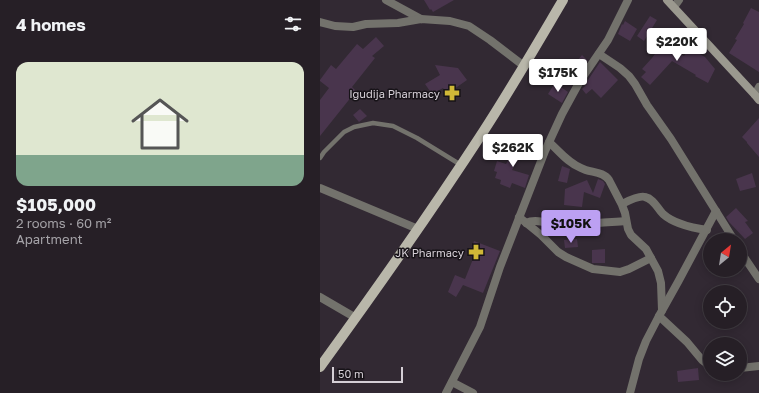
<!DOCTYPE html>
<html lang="en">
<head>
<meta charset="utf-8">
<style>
  :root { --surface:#261f26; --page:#322c32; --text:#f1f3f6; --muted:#a4a2a7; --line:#423d43; --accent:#bca0f2 }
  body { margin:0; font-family:"Golos Text",sans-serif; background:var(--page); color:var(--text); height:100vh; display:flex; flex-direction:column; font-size:15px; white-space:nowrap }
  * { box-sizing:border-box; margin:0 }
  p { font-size:13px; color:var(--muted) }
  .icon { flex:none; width:22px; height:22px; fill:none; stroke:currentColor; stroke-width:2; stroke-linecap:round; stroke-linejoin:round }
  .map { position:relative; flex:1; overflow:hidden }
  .panel { display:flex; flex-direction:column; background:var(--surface); width:320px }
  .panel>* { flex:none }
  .needle { width:26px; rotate:30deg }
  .fabs { position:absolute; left:383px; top:233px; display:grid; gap:8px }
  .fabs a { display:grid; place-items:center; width:44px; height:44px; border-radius:50%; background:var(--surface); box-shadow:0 2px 10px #0003,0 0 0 1px var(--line); font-size:20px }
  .scale { position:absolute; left:12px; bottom:10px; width:71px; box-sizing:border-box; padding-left:4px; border:2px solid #d5cfd6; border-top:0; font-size:11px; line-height:14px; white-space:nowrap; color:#d5cfd6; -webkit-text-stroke:3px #171318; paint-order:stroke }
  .price { position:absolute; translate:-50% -34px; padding:0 9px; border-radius:4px; background:#fff; color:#222; font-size:13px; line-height:26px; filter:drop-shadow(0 1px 2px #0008) }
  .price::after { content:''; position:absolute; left:50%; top:24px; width:12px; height:9px; margin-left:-6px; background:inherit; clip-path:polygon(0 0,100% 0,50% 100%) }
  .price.active { background:var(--accent); color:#111 }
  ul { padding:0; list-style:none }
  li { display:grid; align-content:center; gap:8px; height:212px; padding:0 16px }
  li span { display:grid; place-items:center; height:124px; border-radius:12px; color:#555 }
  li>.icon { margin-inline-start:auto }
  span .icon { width:72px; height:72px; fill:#fffc; stroke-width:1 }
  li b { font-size:17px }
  h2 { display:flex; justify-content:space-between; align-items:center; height:48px; padding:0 16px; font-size:17px }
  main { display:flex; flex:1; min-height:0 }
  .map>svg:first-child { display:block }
</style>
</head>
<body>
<main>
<section class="panel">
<h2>4 homes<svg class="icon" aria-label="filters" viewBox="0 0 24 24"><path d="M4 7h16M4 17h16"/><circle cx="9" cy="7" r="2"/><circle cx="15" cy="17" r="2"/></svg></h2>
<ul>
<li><span style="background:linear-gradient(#dfe7d0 75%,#7fa58c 0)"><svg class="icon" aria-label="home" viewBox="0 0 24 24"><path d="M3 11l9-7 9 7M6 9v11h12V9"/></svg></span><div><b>$105,000</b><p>2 rooms · 60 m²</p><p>Apartment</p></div></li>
</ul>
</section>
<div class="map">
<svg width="439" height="393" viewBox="0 0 439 393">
  <rect width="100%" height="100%" fill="#322933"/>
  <g fill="#49354d">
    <path d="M104,0H134L113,12L111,9L110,10Z"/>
    <path d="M431,8L439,12V72L409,53L417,40L415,39L424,24L423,23Z"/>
    <path d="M330,16L337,20L324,41L317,36Z"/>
    <path d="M305,21L317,29L310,41L298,34L302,24L303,25Z"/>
    <path d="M349,35L357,40L352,47L364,56L369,48L385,57L395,69L388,83L375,76L376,75L352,61L330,85L321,77L326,72L322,69L332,58Z"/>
    <path d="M56,37L64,46L52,56L55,58L32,87L36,91L0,136V100L9,88L0,81V80L11,65L16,69L37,44L43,49Z"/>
    <path d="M262,55L267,60L259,73L252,67Z"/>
    <path d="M280,62L298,80L281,98L272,89L266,94L262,89L267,84L266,83Z"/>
    <path d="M115,65L138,68L147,80L127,94L123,88L112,94L105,84L120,75Z"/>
    <path d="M235,83L248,92L242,103L228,94Z"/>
    <path d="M40,109L47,116L39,122L33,115Z"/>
    <path d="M439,118V157L427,143V142L422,137Z"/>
    <path d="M203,135L210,138L192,170L209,175L205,188L192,183L190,188L180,184L181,180L175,178L177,172L174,171L177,161L186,164Z"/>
    <path d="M242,166L250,169L247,183L238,181Z"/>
    <path d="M432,173L436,187L420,191L416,179Z"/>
    <path d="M278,179L283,181L285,184L280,198L264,192L262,207L244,205L245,189L267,180L273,193Z"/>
    <path d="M416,208L428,221L425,222L433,233L425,239L409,222L406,217Z"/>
    <path d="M257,239L258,247L245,248L244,240Z"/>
    <path d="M154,241L180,251L163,293L143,285L136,297L128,292L135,275L145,279L155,254L150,252Z"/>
    <path d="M285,249V263H272V250Z"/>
    <path d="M378,368L379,380L358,382L357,371Z"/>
  </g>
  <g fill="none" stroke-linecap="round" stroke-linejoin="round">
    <path stroke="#73726c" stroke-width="4.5" d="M0,158L4,152L24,132L34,127L53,123L73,126L97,138L141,165"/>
    <g stroke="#73726c" stroke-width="8">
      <path d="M66,0L101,19"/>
      <path d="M354,7L359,0"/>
      <path d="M0,22L15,26L33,27L46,24L78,23L101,19L130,21L149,26L170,40L204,66"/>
      <path d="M279,54L300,68L309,76L315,84L327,105L351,139L414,240"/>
      <path d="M435,95L439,87"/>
      <path d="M229,142C239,151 248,163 261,168C270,173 283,171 289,180L302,205L305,213L308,229L311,235L326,249L338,271L341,283L342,310"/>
      <path d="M0,188L98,229"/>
      <path d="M302,204C308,201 319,195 325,197C334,199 337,208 343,214C353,223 373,228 387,230"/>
      <path d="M199,217L221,235L238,252L246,257L273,269L300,272L309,269L331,258"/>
      <path d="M206,223C219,217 233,227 246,227C257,227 267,225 278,223C287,222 297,222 306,221"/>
      <path d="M420,251L439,279"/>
      <path d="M0,297L36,318"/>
      <path d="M339,316L367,342L382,360L390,366"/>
      <path d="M420,368L439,366"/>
      <path d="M132,382L153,393"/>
      <path d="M126,393L160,327L180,267L225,151L242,114L260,81L288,40L308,0"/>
      <path d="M310,393L319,359L326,341L339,316L358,282L396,211"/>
    </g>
    <path stroke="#9b998f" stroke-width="8" d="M347,0L435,95L439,100"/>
    <path stroke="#b9b7aa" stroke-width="10" d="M0,367C56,290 111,212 163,132C191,89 217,44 243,0"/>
  </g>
  <defs>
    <g id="pharmacy-bare" transform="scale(1.2)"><path d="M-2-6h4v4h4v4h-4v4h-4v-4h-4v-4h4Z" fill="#d0b837" stroke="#171318" stroke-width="2.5" paint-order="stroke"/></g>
  </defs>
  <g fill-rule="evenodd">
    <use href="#pharmacy-bare" x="132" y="93"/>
    <use href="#pharmacy-bare" x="156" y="252"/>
  </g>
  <g text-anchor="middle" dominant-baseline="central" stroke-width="3" stroke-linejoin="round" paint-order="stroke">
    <g font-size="11" fill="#d5cfd6" stroke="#171318" text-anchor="end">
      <text x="120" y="93">Igudija Pharmacy</text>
      <text x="144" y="252">JK Pharmacy</text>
    </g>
  </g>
</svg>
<div class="fabs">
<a><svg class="needle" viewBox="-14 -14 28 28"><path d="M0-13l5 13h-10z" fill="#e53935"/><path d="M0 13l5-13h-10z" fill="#a4a2a7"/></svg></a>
<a><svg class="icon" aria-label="locate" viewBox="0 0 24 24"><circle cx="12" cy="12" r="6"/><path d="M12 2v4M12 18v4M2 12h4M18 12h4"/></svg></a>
<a><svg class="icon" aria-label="layers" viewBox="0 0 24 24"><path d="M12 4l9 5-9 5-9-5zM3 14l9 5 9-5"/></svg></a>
</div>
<div class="scale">50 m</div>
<b class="price" style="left:357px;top:62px">$220K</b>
<b class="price" style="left:238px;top:93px">$175K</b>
<b class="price" style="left:193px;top:168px">$262K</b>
<b class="price active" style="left:251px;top:244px">$105K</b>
</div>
</main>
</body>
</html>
